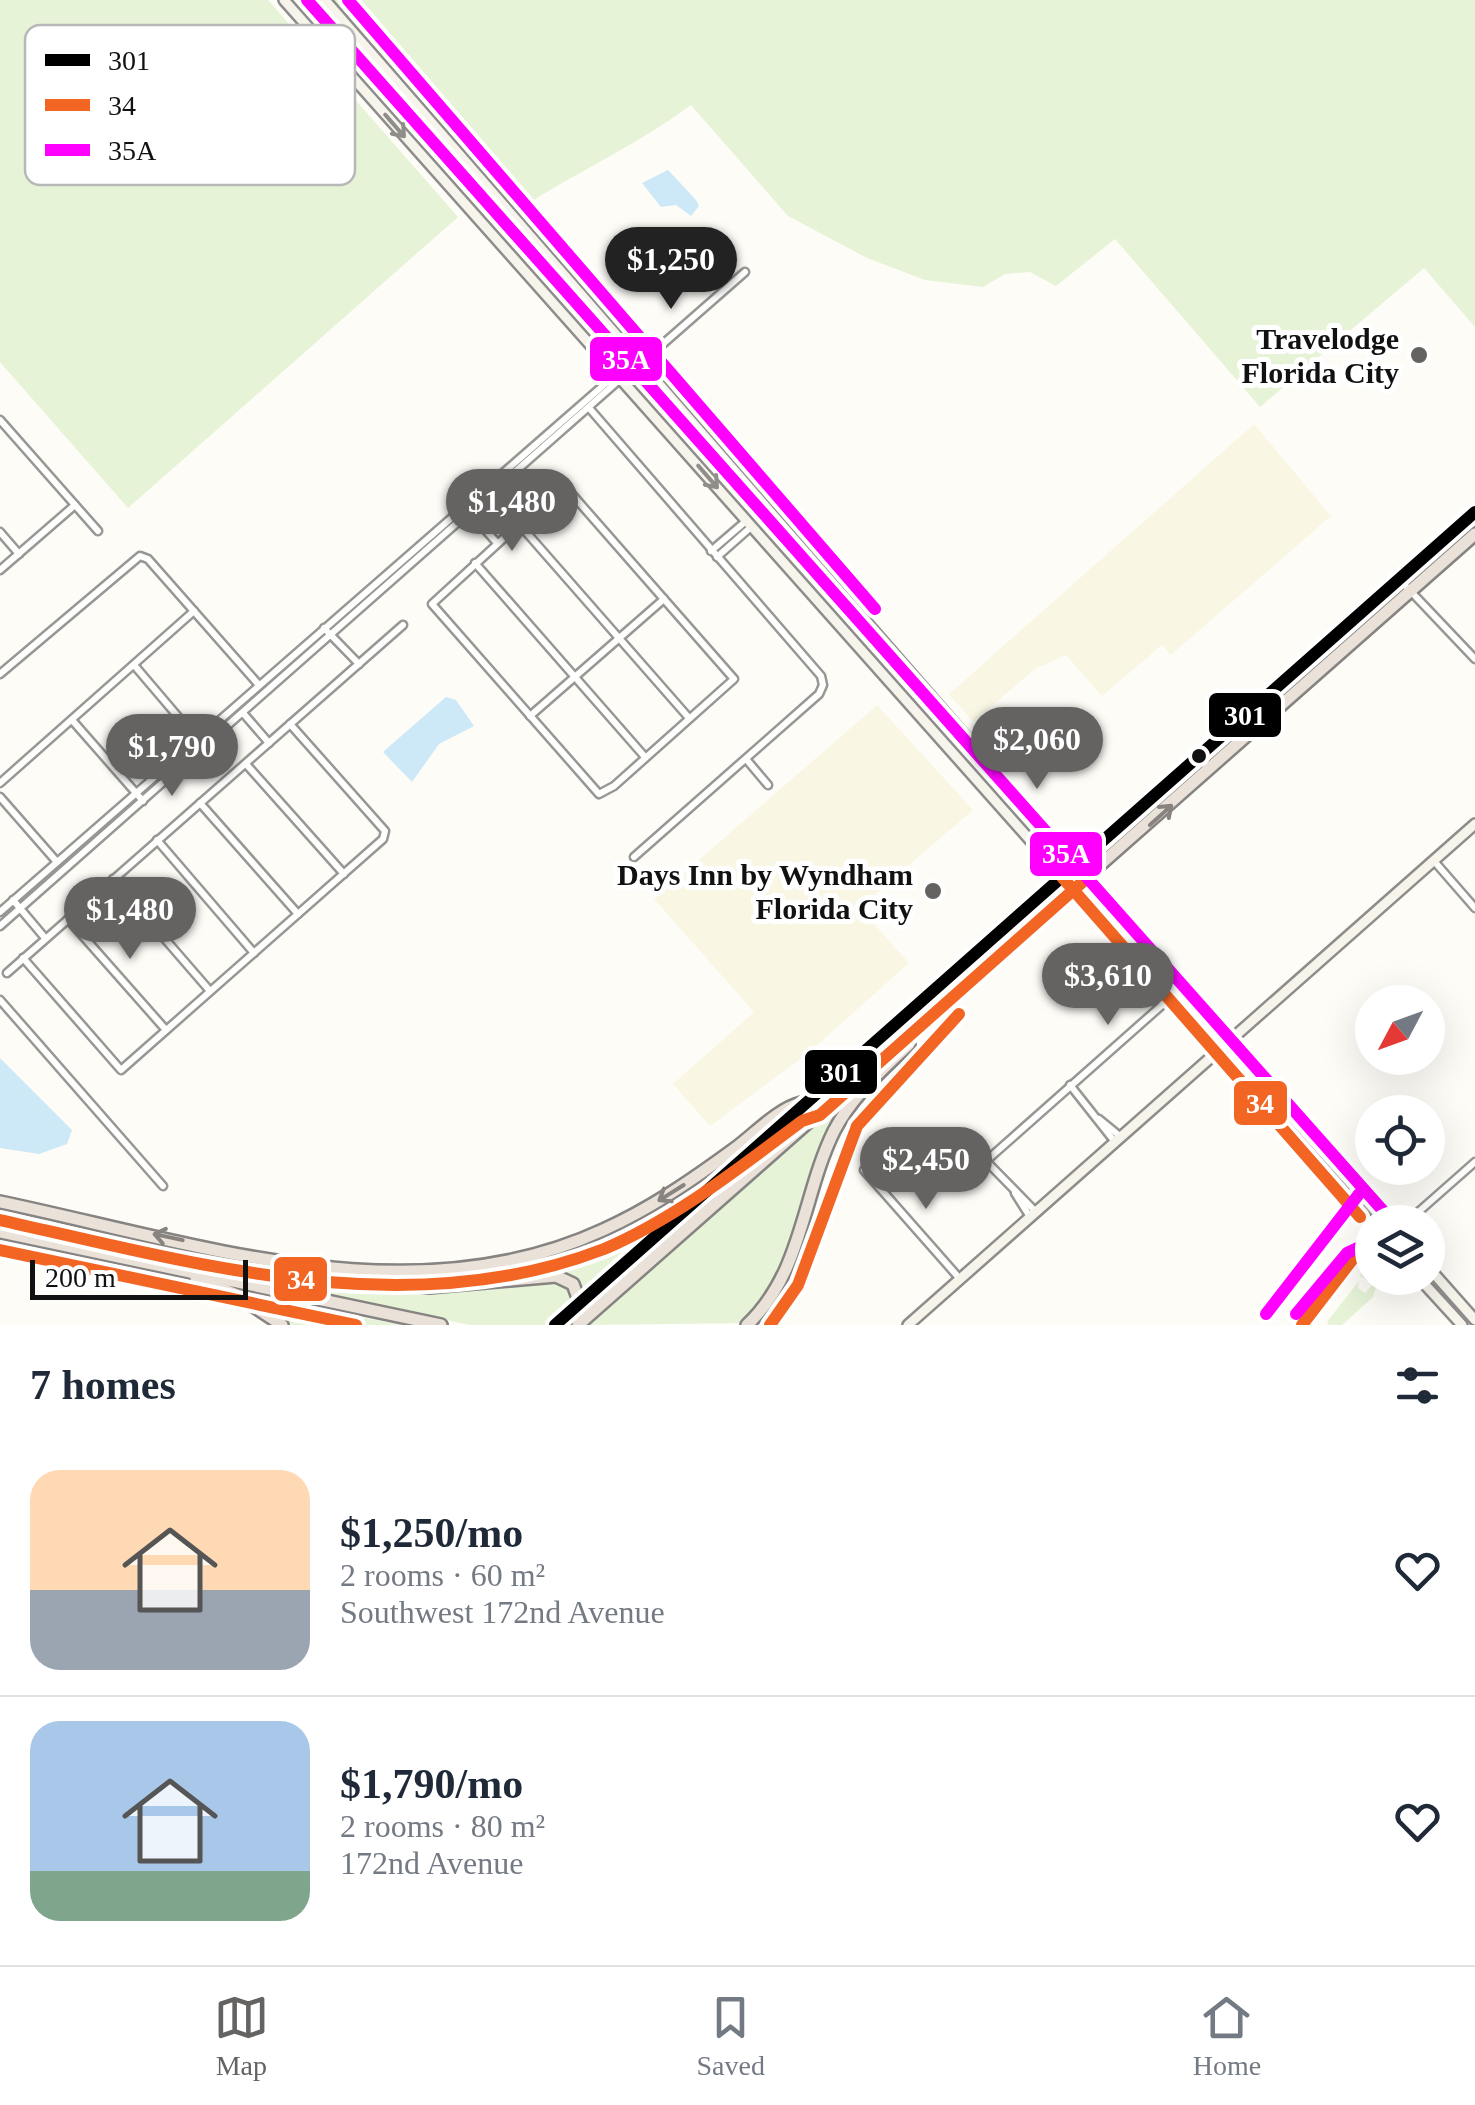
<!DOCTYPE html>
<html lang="en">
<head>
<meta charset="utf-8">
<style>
  :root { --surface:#fff; --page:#f2f2f3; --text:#1f2937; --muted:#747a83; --line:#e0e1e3; --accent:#646362 }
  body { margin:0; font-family:Georgia,serif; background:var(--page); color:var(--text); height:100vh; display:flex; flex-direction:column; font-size:38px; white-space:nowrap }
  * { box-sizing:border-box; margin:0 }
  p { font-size:32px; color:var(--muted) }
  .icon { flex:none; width:55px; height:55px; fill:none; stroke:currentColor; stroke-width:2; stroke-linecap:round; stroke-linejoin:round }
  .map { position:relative; height:1325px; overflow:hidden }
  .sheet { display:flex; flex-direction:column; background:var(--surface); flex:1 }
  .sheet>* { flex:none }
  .needle { width:65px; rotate:229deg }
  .controls { position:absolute; left:1355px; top:985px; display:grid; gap:20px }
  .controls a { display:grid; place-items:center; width:90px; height:90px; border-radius:50%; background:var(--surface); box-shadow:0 10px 40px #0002; font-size:50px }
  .scale { position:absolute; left:30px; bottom:25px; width:218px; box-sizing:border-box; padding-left:10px; border:5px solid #111; border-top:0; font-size:28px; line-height:35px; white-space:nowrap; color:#111; -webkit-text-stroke:8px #fff; paint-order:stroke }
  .price { position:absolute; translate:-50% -85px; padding:0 22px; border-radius:35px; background:var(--accent); color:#fff; font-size:32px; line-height:65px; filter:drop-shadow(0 2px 5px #0008) }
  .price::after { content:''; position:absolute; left:50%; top:60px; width:30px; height:22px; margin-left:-15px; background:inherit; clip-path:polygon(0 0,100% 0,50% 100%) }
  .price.current { background:#222; color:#fff }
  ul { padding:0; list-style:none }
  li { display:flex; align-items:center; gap:30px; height:250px; padding:0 30px }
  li+li { border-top:2px solid var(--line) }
  li span { display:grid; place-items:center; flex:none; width:280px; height:200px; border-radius:30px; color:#555 }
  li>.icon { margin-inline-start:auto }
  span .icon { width:120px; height:120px; fill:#fffc; stroke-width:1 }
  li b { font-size:42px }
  h2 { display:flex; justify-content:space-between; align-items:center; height:120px; padding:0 30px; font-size:42px }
  .menu { display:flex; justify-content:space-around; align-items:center; height:140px; border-top:2px solid var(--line); background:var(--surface); font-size:28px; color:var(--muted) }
  .menu a { display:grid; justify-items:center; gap:5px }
  .menu .current { color:var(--accent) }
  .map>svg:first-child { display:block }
</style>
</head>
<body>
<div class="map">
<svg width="1475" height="1325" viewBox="0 0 1475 1325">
  <rect width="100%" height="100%" fill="#fdfcf7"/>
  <g fill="#f9f7e4">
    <path d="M1254,424L1331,516L1171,655L1162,645L1102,696L1066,655L1035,669L973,722L949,694Z"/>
    <path d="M877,705L973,810L872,897L865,914L909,963L806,1055L710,1126L673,1084L754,1012L654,899Z"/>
  </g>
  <g fill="#e7f3d7">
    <path d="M0,0H268L458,217L128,508L0,362Z"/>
    <path d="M334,0H1475V327L1424,268L1260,407L1115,239L1056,286L1030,272L1005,274L983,287L925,280L867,258L788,216L691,105C637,145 576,172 520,209Z"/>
    <path d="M846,1097L849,1100L773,1289L744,1323L589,1325Z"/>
    <path d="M687,1191L582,1290L575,1279L557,1271L433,1283L385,1278C504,1279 586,1249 687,1191Z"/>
    <path d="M0,1212L354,1284L431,1290L562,1280L577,1296L544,1325H470L0,1224Z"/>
    <path d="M1365,1266L1372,1267V1278H1379L1373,1297L1342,1325H1329L1327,1322L1359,1281L1358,1288L1365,1293L1373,1284L1360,1276Z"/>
    <path d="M247,1297L404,1325H291Z"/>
  </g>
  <g fill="#cde8f7">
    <path d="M668,170L696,200L699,206L691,216L676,205L661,207L642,183Z"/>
    <path d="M446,697L456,700L474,726L439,744L412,782L383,752Z"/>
    <path d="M0,1058L72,1130L67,1144L39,1154L0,1148Z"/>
  </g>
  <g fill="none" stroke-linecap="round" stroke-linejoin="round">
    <path stroke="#cde8f7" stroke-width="8" d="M305,0L604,342"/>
    <g stroke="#979795" stroke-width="11">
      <g id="street">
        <path d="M590,409L821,676L823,685L819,694L634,857"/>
        <path d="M0,420L98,531"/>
        <path d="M563,484L734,679L614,786L599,794L432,604Z"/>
        <path d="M468,510L497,543"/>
        <path d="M519,524L689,718"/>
        <path d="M0,532L19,554"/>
        <path d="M711,551L746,521"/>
        <path d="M717,557L751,527"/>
        <path d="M475,563L645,757"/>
        <path d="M0,570L75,505"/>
        <path d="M1400,580L1475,659"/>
        <path d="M324,628L359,664"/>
        <path d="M134,665L197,739"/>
        <path d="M0,674L140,556L148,559L259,685"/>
        <path d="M243,713L269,743"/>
        <path d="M530,716L664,599"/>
        <path d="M72,720L143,801"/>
        <path d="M746,759L768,785"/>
        <path d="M246,764L344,874"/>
        <path d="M0,783L194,611"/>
        <path d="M0,797L57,862"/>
        <path d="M200,803L298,914"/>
        <path d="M157,840L254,953"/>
        <path d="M1434,861L1475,908"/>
        <path d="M113,879L210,991"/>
        <path d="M13,900L45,938"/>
        <path d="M0,912L605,384L640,364L745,272"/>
        <path d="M68,919L166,1030"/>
        <path d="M0,926L618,381"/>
        <path d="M23,958L121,1070L383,839L385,831L290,724"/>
        <path d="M7,973L403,625"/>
        <path d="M0,1000L163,1186"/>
        <path d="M1070,1085L1115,1142"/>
        <path d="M1099,1119L1121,1137"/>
        <path d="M864,1170L960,1279"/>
        <path d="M1015,1193L1030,1217"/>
        <path d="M1036,1212L986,1161L1170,998"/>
        <path d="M1407,1222L1475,1162"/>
      </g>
    </g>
    <g stroke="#8e8d8b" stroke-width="14">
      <g id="secondary">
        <path d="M284,0L1372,1225"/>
        <path d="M325,0L1388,1222"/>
        <path d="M1428,1267L1475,1320"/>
        <path d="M1419,1278L1462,1325"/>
        <path d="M908,1325L1475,824"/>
      </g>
    </g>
    <g stroke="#858482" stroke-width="16">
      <g id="highway">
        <path d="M0,1202C196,1243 411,1319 603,1230C650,1209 692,1180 733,1150C753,1136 777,1109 801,1103"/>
        <path d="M0,1232L441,1325"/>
        <path d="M305,1272L429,1287L556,1276L573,1284L581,1306"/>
        <path d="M196,1278L237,1295L282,1325"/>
        <path d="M555,1325L1475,512"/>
        <path d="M578,1325L1475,534"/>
        <path d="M747,1325C803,1272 802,1196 834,1131C852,1096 881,1071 909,1044"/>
      </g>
    </g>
    <use href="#street" stroke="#fffffe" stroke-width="6"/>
    <use href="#secondary" stroke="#f6f4eb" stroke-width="9"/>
    <use href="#highway" stroke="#eae1d8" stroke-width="11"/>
    <g stroke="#fff" stroke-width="20">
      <path id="bus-1" d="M555,1325L1475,512"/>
    </g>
    <g stroke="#fff" stroke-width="20">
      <g id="bus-2">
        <path d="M1062,877L1360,1217"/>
        <path d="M0,1220C197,1264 408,1325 604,1249C676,1218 739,1168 802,1121L820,1115L1087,878"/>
        <path d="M0,1250L356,1325"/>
        <path d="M770,1325L798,1285L857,1126L959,1014"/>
        <path d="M1302,1325L1372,1234"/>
      </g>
    </g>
    <g stroke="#fff" stroke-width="20">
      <g id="bus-3">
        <path d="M307,0L1385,1213"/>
        <path d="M348,0L875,609"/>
        <path d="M1266,1314L1359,1194"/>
        <path d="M1296,1314L1347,1253L1366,1244"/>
      </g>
    </g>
    <use href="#bus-1" stroke="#000" stroke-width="12"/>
    <use href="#bus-2" stroke="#f26522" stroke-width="12"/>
    <use href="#bus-3" stroke="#f0f" stroke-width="12"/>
  </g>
  <defs><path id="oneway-shaft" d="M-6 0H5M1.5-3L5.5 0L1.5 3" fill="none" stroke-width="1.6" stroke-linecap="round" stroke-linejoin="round" transform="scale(2.5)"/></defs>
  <g stroke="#8f8e89">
    <use href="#oneway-shaft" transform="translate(395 126) rotate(49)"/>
    <use href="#oneway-shaft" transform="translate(708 477) rotate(49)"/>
  </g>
  <g stroke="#88837e">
    <use href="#oneway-shaft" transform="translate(1161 815) rotate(-42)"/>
    <use href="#oneway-shaft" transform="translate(671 1193) rotate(148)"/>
    <use href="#oneway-shaft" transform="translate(168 1237) rotate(-168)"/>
  </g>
  <g fill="#646362" stroke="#fff" stroke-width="4">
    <circle cx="1419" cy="355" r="10"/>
    <circle cx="933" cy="891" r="10"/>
  </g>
  <circle fill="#111" stroke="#fff" stroke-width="4" cx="1199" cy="756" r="9"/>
  <g text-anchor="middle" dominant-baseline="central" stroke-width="10" stroke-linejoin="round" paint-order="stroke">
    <g font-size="30" font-weight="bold" fill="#111" stroke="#fff" text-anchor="end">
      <text x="1399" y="338">Travelodge<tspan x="1399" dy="34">Florida City</tspan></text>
      <text x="913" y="874">Days Inn by Wyndham<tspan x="913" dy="34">Florida City</tspan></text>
    </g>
  </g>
  <rect x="25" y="25" width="330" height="160" rx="15" fill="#fff" stroke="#b8b8b8" stroke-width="2.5"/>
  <rect x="45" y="54" width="45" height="12" fill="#000"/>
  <rect x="45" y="99" width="45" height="12" fill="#f26522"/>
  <rect x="45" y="144" width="45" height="12" fill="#f0f"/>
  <g font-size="28" fill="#111">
    <text x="108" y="70">301</text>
    <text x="108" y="115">34</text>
    <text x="108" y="160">35A</text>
  </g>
  <g stroke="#fff" stroke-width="4">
    <rect x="588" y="335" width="76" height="48" rx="10" fill="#f0f"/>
    <rect x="1207" y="691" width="76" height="48" rx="10" fill="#000"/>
    <rect x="1028" y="830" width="76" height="48" rx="10" fill="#f0f"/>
    <rect x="803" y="1048" width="76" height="48" rx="10" fill="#000"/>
    <rect x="1232" y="1079" width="57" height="48" rx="10" fill="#f26522"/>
    <rect x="272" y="1255" width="57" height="48" rx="10" fill="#f26522"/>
  </g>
  <g font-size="28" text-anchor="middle" font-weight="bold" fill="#fff">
    <text x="626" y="369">35A</text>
    <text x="1245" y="725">301</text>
    <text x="1066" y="863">35A</text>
    <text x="841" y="1082">301</text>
    <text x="1260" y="1113">34</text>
    <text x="301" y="1289">34</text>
  </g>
</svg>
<div class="controls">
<a><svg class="needle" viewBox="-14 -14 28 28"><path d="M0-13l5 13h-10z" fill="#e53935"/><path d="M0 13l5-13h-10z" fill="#747a83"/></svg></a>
<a><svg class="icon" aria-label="locate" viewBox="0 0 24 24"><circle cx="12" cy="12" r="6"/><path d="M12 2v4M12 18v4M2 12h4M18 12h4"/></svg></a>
<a><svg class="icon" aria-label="layers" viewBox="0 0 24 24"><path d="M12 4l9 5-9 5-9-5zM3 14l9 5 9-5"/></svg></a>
</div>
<div class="scale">200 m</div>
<b class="price current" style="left:671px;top:312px">$1,250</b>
<b class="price" style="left:512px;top:554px">$1,480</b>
<b class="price" style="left:1037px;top:792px">$2,060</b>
<b class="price" style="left:172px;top:799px">$1,790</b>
<b class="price" style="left:130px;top:962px">$1,480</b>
<b class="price" style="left:1108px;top:1028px">$3,610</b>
<b class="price" style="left:926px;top:1212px">$2,450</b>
</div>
<section class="sheet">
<h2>7 homes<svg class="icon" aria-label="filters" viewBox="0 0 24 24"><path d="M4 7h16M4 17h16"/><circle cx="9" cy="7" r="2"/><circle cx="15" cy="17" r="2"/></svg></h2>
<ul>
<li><span style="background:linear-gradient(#ffd9b3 60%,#9aa5b1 0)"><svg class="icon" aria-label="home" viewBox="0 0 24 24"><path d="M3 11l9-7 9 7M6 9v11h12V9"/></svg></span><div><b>$1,250/mo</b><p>2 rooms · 60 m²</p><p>Southwest 172nd Avenue</p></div><svg class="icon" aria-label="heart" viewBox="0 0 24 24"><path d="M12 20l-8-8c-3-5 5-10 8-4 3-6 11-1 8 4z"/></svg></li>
<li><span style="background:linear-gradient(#a9c7e8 75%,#7fa58c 0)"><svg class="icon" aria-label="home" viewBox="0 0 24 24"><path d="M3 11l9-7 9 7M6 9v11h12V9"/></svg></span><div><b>$1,790/mo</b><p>2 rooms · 80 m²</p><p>172nd Avenue</p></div><svg class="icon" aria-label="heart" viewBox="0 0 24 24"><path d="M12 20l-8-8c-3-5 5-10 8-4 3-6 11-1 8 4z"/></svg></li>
</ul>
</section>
<nav class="menu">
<a class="current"><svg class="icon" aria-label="map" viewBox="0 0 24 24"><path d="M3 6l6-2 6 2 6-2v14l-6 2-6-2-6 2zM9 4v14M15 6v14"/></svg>Map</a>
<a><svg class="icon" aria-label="saved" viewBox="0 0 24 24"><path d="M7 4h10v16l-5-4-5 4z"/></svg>Saved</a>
<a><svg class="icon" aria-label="home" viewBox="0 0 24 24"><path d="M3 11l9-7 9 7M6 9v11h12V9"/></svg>Home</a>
</nav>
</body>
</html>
